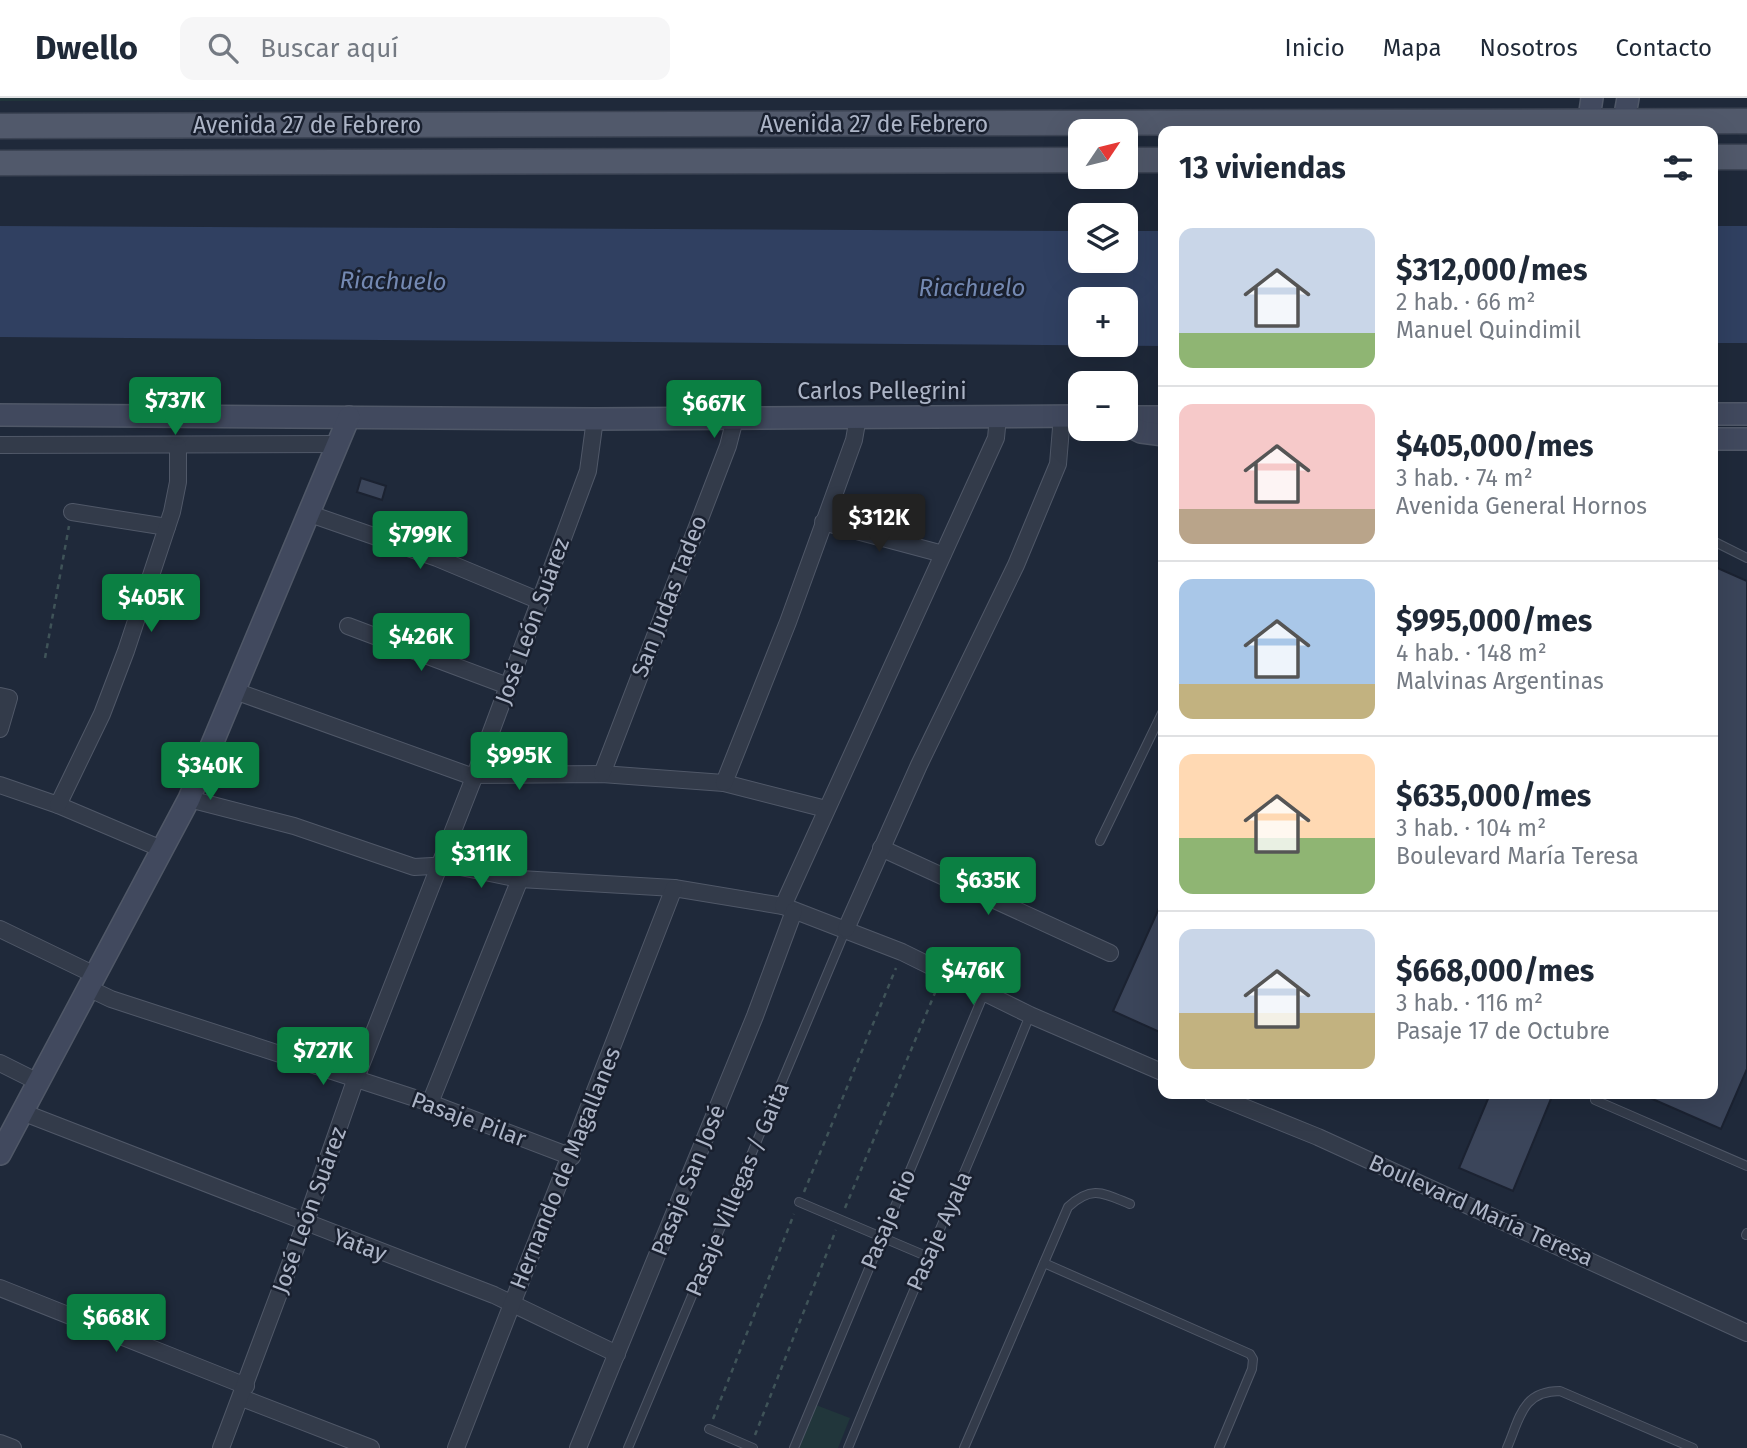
<!DOCTYPE html>
<html lang="es">
<head>
<meta charset="utf-8">
<style>
  :root { --surface:#fff; --page:#f6f6f7; --text:#1f2937; --muted:#747a83; --line:#e0e1e3; --accent:#0b8043 }
  body { margin:0; font-family:"Fira Sans",sans-serif; background:var(--page); color:var(--text); height:100vh; display:flex; flex-direction:column; font-size:26px; white-space:nowrap }
  * { box-sizing:border-box; margin:0 }
  p { font-size:23px; color:var(--muted) }
  .icon { flex:none; width:38px; height:38px; fill:none; stroke:currentColor; stroke-width:2; stroke-linecap:round; stroke-linejoin:round }
  .map { position:relative; flex:1; overflow:hidden }
  .side { position:absolute; left:1158px; top:28px; width:560px; height:973px; display:flex; flex-direction:column; background:var(--surface); border-radius:14px; box-shadow:0 7px 28px #0002 }
  .side>* { flex:none }
  .needle { width:46px; rotate:55deg }
  .controls { position:absolute; left:1068px; top:21px; display:grid; gap:14px }
  .controls a { display:grid; place-items:center; width:70px; height:70px; border-radius:14px; background:var(--surface); box-shadow:0 7px 28px #0002; font-size:35px }
  .price { position:absolute; translate:-50% -60px; padding:0 16px; border-radius:7px; background:var(--accent); color:#fff; font-size:23px; line-height:46px; filter:drop-shadow(0 2px 4px #0008) }
  .price::after { content:''; position:absolute; left:50%; top:42px; width:21px; height:16px; margin-left:-10px; background:inherit; clip-path:polygon(0 0,100% 0,50% 100%) }
  .price.on { background:#222; color:#fff }
  ul { padding:0; list-style:none }
  li { display:flex; align-items:center; gap:21px; height:175px; padding:0 21px }
  li+li { border-top:2px solid var(--line) }
  li span { display:grid; place-items:center; flex:none; width:196px; height:140px; border-radius:14px; color:#555 }
  li>.icon { margin-inline-start:auto }
  span .icon { width:84px; height:84px; fill:#fffc; stroke-width:1 }
  li b { font-size:30px }
  h2 { display:flex; justify-content:space-between; align-items:center; height:84px; padding:0 21px; font-size:30px }
  header { display:flex; align-items:center; gap:42px; box-sizing:border-box; height:98px; padding:0 35px; background:var(--surface); border-bottom:2px solid var(--line) }
  header strong { font-size:33px }
  nav { display:flex; gap:38px; margin-inline-start:auto; font-size:24px }
  .search { width:490px; height:63px; background:var(--page); display:flex; align-items:center; gap:18px; box-sizing:border-box; padding:0 24px; border-radius:14px; color:var(--muted); font-size:26px }
  .map>svg:first-child { display:block }
</style>
</head>
<body>
<header>
<strong>Dwello</strong>
<div class="search"><svg class="icon" aria-label="search" viewBox="0 0 24 24"><circle cx="10" cy="10" r="6"/><path d="M15 15l6 6"/></svg>Buscar aquí</div>
<nav><a>Inicio</a><a>Mapa</a><a>Nosotros</a><a>Contacto</a></nav>
</header>
<div class="map">
<svg width="1747" height="1350" viewBox="0 0 1747 1350">
  <rect width="100%" height="100%" fill="#1f293a"/>
  <g fill="#21363b">
    <path d="M0,0H644L0,3Z"/>
    <path d="M816,1307L850,1320L838,1350H799Z"/>
  </g>
  <g fill="#304061" fill-rule="evenodd">
    <path d="M0,128L1080,133V163H1125V133H1164V248L0,239ZM1080,201H1125V247H1080Z"/>
    <rect x="1713" y="128" width="34" height="117"/>
  </g>
  <g fill="#3b455a" stroke="#1b2231" stroke-width="2">
    <path d="M361,380L386,388L382,402L357,394Z"/>
    <path d="M1713,468L1747,483V971L1721,1031L1641,996H1713Z"/>
    <path d="M1164,799V936L1113,913Z"/>
    <path d="M1490,996H1553L1513,1093L1459,1070Z"/>
  </g>
  <g fill="none" stroke-linecap="round" stroke-linejoin="round">
    <g stroke="#505868" stroke-width="10">
      <g id="lane">
        <path d="M1713,443L1747,460"/>
        <path d="M1100,743L1164,611"/>
        <path d="M1595,1002L1747,1068"/>
        <path d="M799,1104L926,1158"/>
        <path d="M1746,1137L1747,1135"/>
        <path d="M1044,1165L1250,1256L1253,1261L1252,1271L1219,1350"/>
        <path d="M709,1331L753,1350"/>
        <path d="M628,1350L846,831"/>
        <path d="M794,1350L985,893"/>
        <path d="M848,1350C907,1205 971,1062 1030,917"/>
        <path d="M964,1350L1068,1109C1092,1087 1103,1095 1130,1106"/>
        <path d="M1507,1350C1520,1320 1522,1293 1560,1293L1693,1350"/>
      </g>
    </g>
    <g stroke="#505868" stroke-width="18">
      <g id="street">
        <path d="M0,347L338,346"/>
        <path d="M72,414L167,429"/>
        <path d="M310,416L437,460L540,503"/>
        <path d="M823,424L943,456"/>
        <path d="M348,528L508,588"/>
        <path d="M235,593L468,677L602,676L724,685L826,711"/>
        <path d="M0,598L9,600L0,631"/>
        <path d="M602,676L728,348L735,321"/>
        <path d="M724,685L788,524L854,342L858,319"/>
        <path d="M0,687L58,707L164,752"/>
        <path d="M189,701L294,728L414,769L451,767L520,781L674,790L783,808L902,854L1030,917L1164,975"/>
        <path d="M58,707L102,616L126,553L172,414L178,384V348"/>
        <path d="M881,750L1110,855"/>
        <path d="M783,808L996,340L998,319"/>
        <path d="M0,831L95,877"/>
        <path d="M846,831L919,667L1016,467L1058,366L1062,318"/>
        <path d="M88,890L111,901L430,1005L572,1059"/>
        <path d="M0,965L38,984"/>
        <path d="M1212,996L1318,1039L1747,1235"/>
        <path d="M430,1005L520,781"/>
        <path d="M22,1014L494,1197L617,1256"/>
        <path d="M0,1190L246,1288"/>
        <path d="M242,1300L371,1350"/>
        <path d="M0,1345L13,1350"/>
        <path d="M221,1350L305,1126L356,980L475,677L588,373L595,321"/>
        <path d="M456,1350L674,790"/>
        <path d="M578,1350L755,918L794,813"/>
      </g>
    </g>
    <g stroke="#505868" stroke-width="24">
      <g id="secondary">
        <path d="M1587,33L1592,0"/>
        <path d="M1622,33L1628,0"/>
        <path d="M1713,316H1747"/>
        <path d="M0,317L595,321L1080,318"/>
        <path d="M1125,319H1164"/>
        <path d="M1125,326L1141,334L1164,337"/>
        <path d="M1713,341H1747"/>
        <path d="M0,1056L189,701L349,319"/>
      </g>
    </g>
    <g stroke="#3c4454" stroke-width="27">
      <g id="primary">
        <path d="M0,28L1747,23"/>
        <path d="M1713,59H1747"/>
        <path d="M1125,62H1164"/>
        <path d="M0,65L1080,62"/>
      </g>
    </g>
    <g stroke="#3f5358" stroke-width="2.5" stroke-dasharray="5 5" stroke-linecap="butt">
      <path d="M45,560L69,428"/>
      <path d="M804,1094L896,870"/>
      <path d="M845,1110L937,890"/>
      <path d="M713,1321L794,1116"/>
      <path d="M755,1337L836,1132"/>
    </g>
    <use href="#lane" stroke="#333b4a" stroke-width="8"/>
    <use href="#street" stroke="#333b4a" stroke-width="16"/>
    <use href="#secondary" stroke="#41495e" stroke-width="21"/>
    <use href="#primary" stroke="#51596b" stroke-width="24"/>
  </g>
  <g text-anchor="middle" dominant-baseline="central" stroke-width="5" stroke-linejoin="round" paint-order="stroke">
    <g font-size="23" fill="#adb5c7" stroke="#19202f">
      <text x="874" y="26">Avenida 27 de Febrero</text>
      <text x="307" y="27">Avenida 27 de Febrero</text>
      <text x="882" y="293">Carlos Pellegrini</text>
      <text transform="translate(669 498) rotate(-69)">San Judas Tadeo</text>
      <text transform="translate(532 523) rotate(-70)">José León Suárez</text>
      <text transform="translate(469 1021) rotate(20)">Pasaje Pilar</text>
      <text transform="translate(565 1070) rotate(-68)">Hernando de Magallanes</text>
      <text transform="translate(688 1082) rotate(-68)">Pasaje San José</text>
      <text transform="translate(737 1091) rotate(-67)">Pasaje Villegas / Gaita</text>
      <text transform="translate(309 1112) rotate(-70)">José León Suárez</text>
      <text transform="translate(1481 1112) rotate(24)">Boulevard María Teresa</text>
      <text transform="translate(888 1121) rotate(-67)">Pasaje Rio</text>
      <text transform="translate(939 1133) rotate(-66)">Pasaje Ayala</text>
      <text transform="translate(360 1147) rotate(20)">Yatay</text>
    </g>
    <g font-size="24" font-style="italic" fill="#7489b2" stroke="#19202f">
      <text transform="translate(393 183) rotate(1)">Riachuelo</text>
      <text x="972" y="190">Riachuelo</text>
    </g>
  </g>
</svg>
<div class="controls">
<a><svg class="needle" viewBox="-14 -14 28 28"><path d="M0-13l5 13h-10z" fill="#e53935"/><path d="M0 13l5-13h-10z" fill="#747a83"/></svg></a>
<a><svg class="icon" aria-label="layers" viewBox="0 0 24 24"><path d="M12 4l9 5-9 5-9-5zM3 14l9 5 9-5"/></svg></a>
<a>+</a>
<a>−</a>
</div>
<b class="price" style="left:175px;top:339px">$737K</b>
<b class="price" style="left:714px;top:342px">$667K</b>
<b class="price on" style="left:879px;top:456px">$312K</b>
<b class="price" style="left:420px;top:473px">$799K</b>
<b class="price" style="left:151px;top:536px">$405K</b>
<b class="price" style="left:421px;top:575px">$426K</b>
<b class="price" style="left:519px;top:694px">$995K</b>
<b class="price" style="left:210px;top:704px">$340K</b>
<b class="price" style="left:481px;top:792px">$311K</b>
<b class="price" style="left:988px;top:819px">$635K</b>
<b class="price" style="left:973px;top:909px">$476K</b>
<b class="price" style="left:323px;top:989px">$727K</b>
<b class="price" style="left:116px;top:1256px">$668K</b>
<section class="side">
<h2>13 viviendas<svg class="icon" aria-label="filters" viewBox="0 0 24 24"><path d="M4 7h16M4 17h16"/><circle cx="9" cy="7" r="2"/><circle cx="15" cy="17" r="2"/></svg></h2>
<ul>
<li><span style="background:linear-gradient(#c9d6e8 75%,#8fb573 0)"><svg class="icon" aria-label="home" viewBox="0 0 24 24"><path d="M3 11l9-7 9 7M6 9v11h12V9"/></svg></span><div><b>$312,000/mes</b><p>2 hab. · 66 m²</p><p>Manuel Quindimil</p></div></li>
<li><span style="background:linear-gradient(#f6c9c9 75%,#b9a48a 0)"><svg class="icon" aria-label="home" viewBox="0 0 24 24"><path d="M3 11l9-7 9 7M6 9v11h12V9"/></svg></span><div><b>$405,000/mes</b><p>3 hab. · 74 m²</p><p>Avenida General Hornos</p></div></li>
<li><span style="background:linear-gradient(#a9c7e8 75%,#c2b280 0)"><svg class="icon" aria-label="home" viewBox="0 0 24 24"><path d="M3 11l9-7 9 7M6 9v11h12V9"/></svg></span><div><b>$995,000/mes</b><p>4 hab. · 148 m²</p><p>Malvinas Argentinas</p></div></li>
<li><span style="background:linear-gradient(#ffd9b3 60%,#8fb573 0)"><svg class="icon" aria-label="home" viewBox="0 0 24 24"><path d="M3 11l9-7 9 7M6 9v11h12V9"/></svg></span><div><b>$635,000/mes</b><p>3 hab. · 104 m²</p><p>Boulevard María Teresa</p></div></li>
<li><span style="background:linear-gradient(#c9d6e8 60%,#c2b280 0)"><svg class="icon" aria-label="home" viewBox="0 0 24 24"><path d="M3 11l9-7 9 7M6 9v11h12V9"/></svg></span><div><b>$668,000/mes</b><p>3 hab. · 116 m²</p><p>Pasaje 17 de Octubre</p></div></li>
</ul>
</section>
</div>
</body>
</html>
